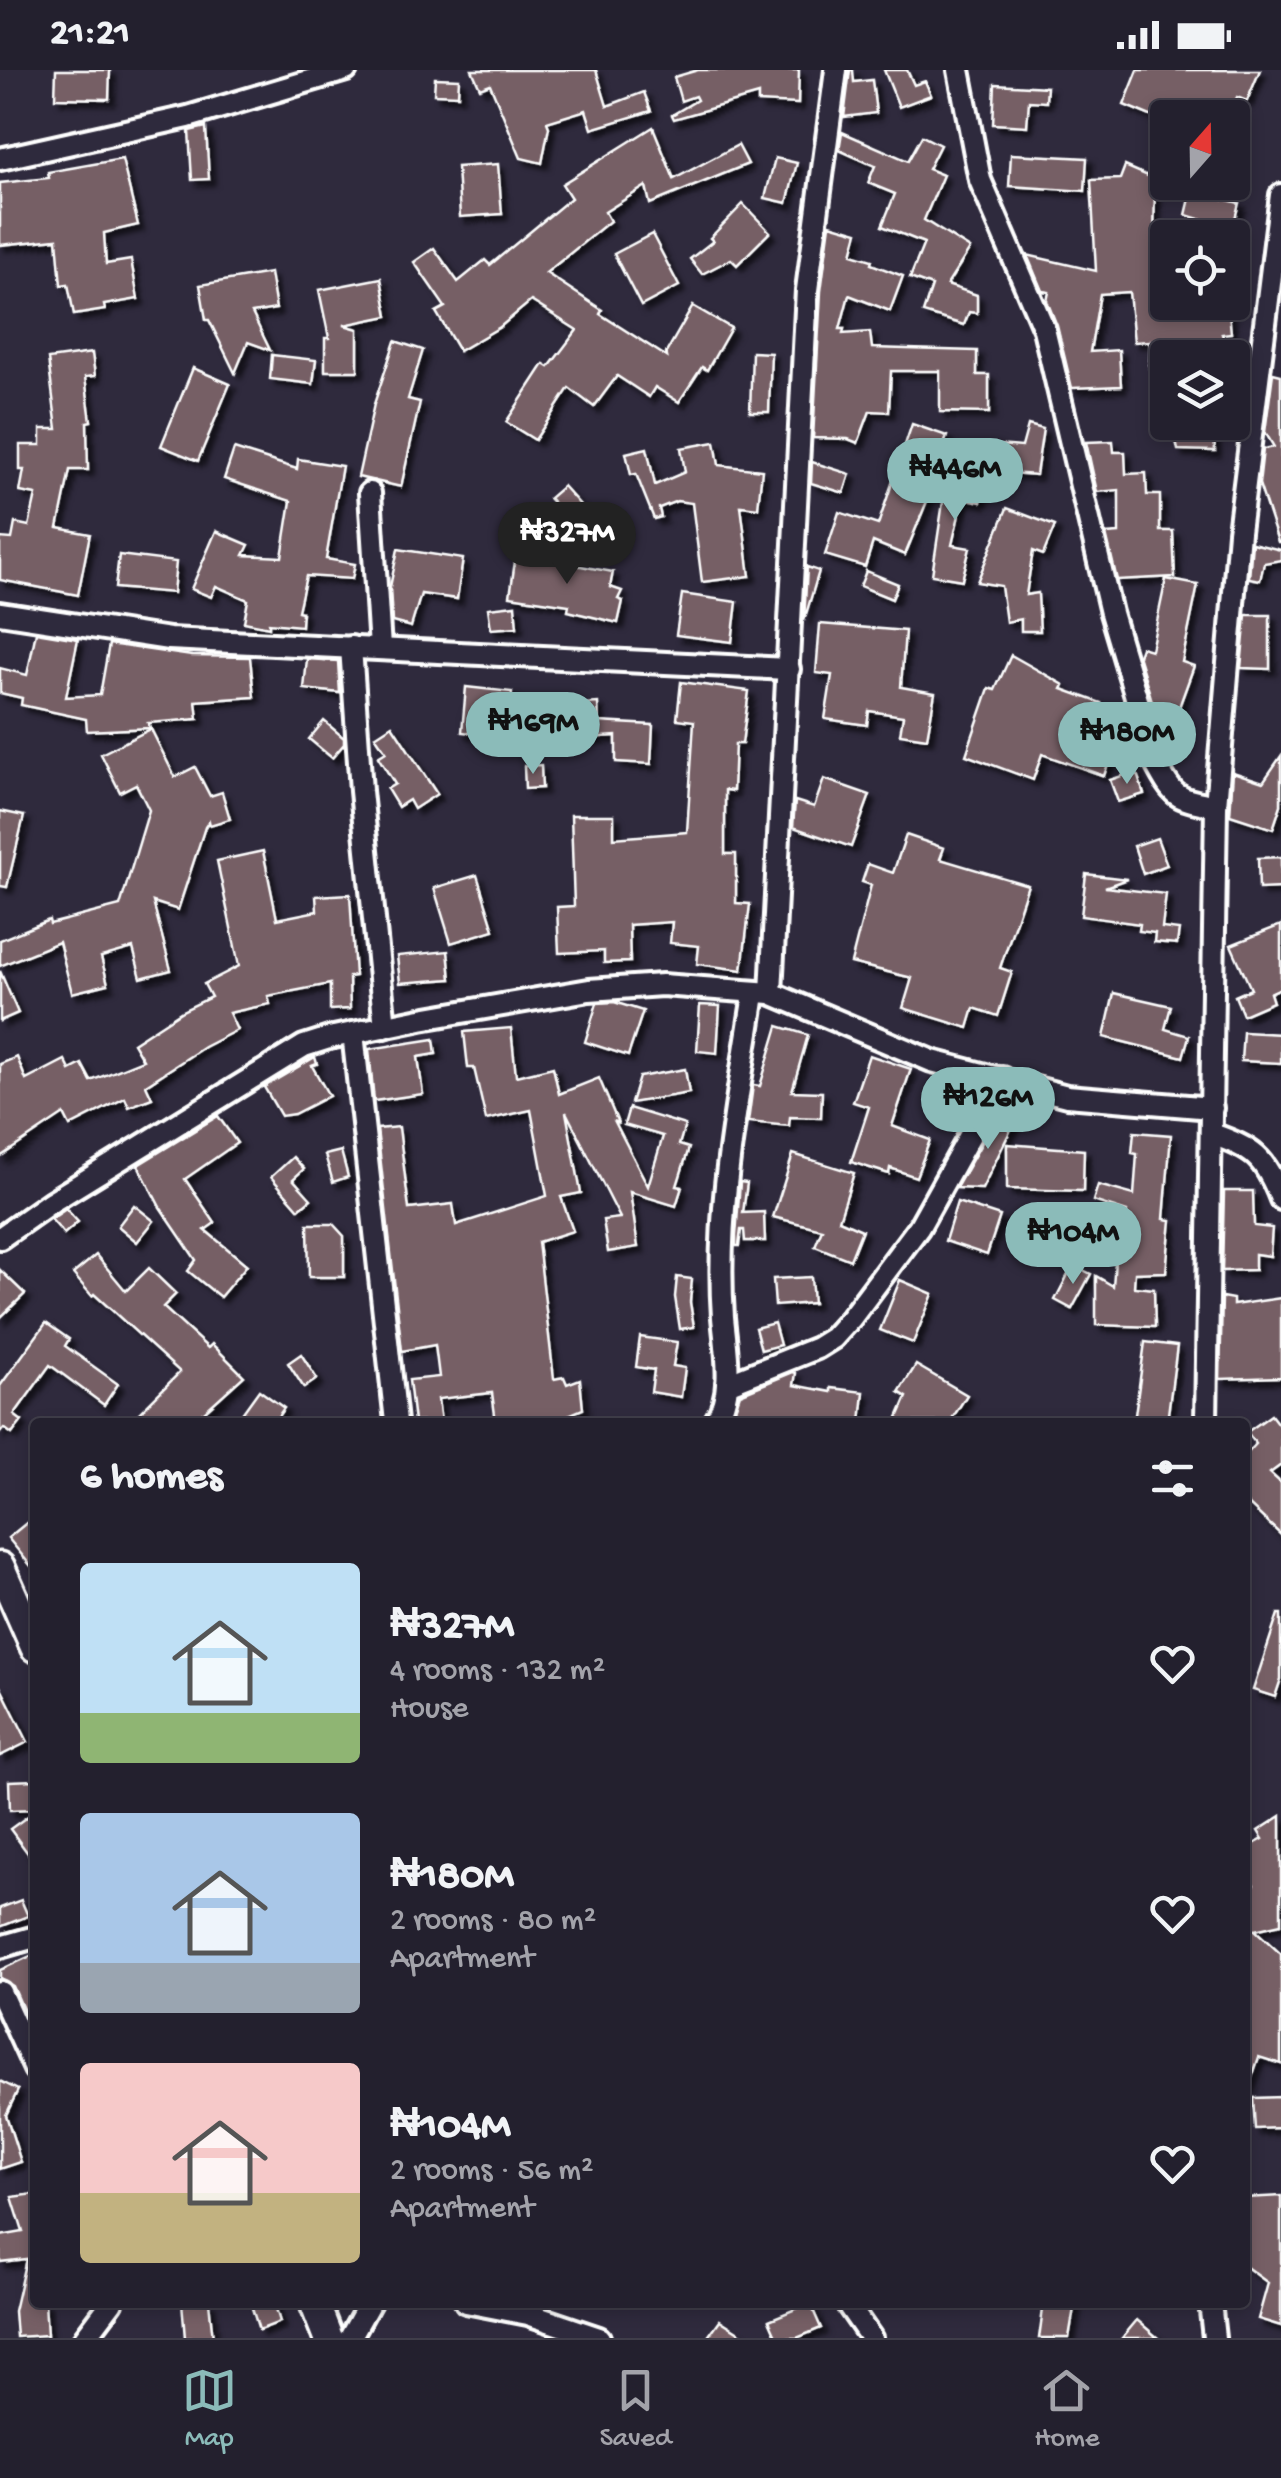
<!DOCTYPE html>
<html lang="en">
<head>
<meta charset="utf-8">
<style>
  :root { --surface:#23202e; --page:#2f2d3a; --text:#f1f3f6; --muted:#a3a3aa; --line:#403e4a; --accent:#8bbbb9 }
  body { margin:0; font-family:"Gochi Hand",sans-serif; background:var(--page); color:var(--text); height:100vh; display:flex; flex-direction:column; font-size:38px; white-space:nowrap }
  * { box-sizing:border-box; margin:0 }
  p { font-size:32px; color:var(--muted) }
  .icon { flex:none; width:55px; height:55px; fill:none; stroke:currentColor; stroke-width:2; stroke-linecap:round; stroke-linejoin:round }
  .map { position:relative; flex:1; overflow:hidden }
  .panel { position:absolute; left:30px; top:1348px; width:1220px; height:890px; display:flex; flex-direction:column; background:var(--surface); border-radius:10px; box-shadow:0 5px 15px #0003,0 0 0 2px var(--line) }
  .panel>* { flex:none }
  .needle { width:65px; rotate:20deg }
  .fabs { position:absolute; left:1150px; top:30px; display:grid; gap:20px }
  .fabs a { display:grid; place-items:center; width:100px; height:100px; border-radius:10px; background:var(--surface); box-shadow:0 5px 15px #0003,0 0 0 2px var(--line); font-size:50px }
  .price { position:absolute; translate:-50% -85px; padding:0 22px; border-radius:35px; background:var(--accent); color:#111; font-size:32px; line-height:65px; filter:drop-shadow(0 2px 5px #0008) }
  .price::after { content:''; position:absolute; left:50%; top:60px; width:30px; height:22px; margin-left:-15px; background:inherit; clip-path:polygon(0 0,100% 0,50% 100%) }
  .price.active { background:#222; color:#fff }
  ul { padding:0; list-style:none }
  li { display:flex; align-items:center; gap:30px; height:250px; padding:0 50px }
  li span { display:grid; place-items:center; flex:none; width:280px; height:200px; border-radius:10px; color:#555 }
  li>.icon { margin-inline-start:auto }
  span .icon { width:120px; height:120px; fill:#fffc; stroke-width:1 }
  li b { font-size:42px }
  h2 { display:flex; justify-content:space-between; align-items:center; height:120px; padding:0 50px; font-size:42px }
  .status { display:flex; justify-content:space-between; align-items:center; height:70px; padding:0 50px; background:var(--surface); direction:ltr }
  .status svg { height:28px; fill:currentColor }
  .tabs { display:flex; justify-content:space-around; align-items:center; height:140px; border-top:2px solid var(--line); background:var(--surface); font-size:28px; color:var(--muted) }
  .tabs a { display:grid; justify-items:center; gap:5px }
  .tabs .active { color:var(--accent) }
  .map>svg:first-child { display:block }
</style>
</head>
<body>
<div class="status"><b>21:21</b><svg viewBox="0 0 49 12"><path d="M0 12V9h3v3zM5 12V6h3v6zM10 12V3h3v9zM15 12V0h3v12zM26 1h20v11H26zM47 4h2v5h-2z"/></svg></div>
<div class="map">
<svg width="1281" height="2268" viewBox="0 0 1281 2268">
  <defs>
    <filter id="shadow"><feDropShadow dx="5.5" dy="5.5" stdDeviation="2.5" flood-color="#0009"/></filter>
  </defs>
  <rect width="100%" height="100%" fill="#2f2a3d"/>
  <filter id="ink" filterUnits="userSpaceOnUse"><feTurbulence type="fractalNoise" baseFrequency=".01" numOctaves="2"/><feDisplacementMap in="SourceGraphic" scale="20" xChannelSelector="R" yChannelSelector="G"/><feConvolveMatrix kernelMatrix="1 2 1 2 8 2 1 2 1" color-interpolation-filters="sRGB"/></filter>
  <g filter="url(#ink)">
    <g fill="#765f65" stroke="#fff" stroke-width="2.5" filter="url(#shadow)">
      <path d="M56,0H110L109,29L55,28Z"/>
      <path d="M472,0H596L607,36L644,22L651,41L592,59L586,40L547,52L549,57L542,93L521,88L490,14L480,18Z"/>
      <path d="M698,0H799L798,34L758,32V25L674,49L672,45L697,30L695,26L681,31L674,7Z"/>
      <path d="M850,0H853L854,12L872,10L876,43L844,47Z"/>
      <path d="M884,0H907L914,15L925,11L931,25L899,37Z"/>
      <path d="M1138,0H1260L1247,31L1237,27L1228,48H1168L1155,42L1153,47L1124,35Z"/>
      <path d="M435,8L459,9L458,25L434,24Z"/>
      <path d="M995,14L1047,17L1046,32L1029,31L1027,56L993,54Z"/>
      <path d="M206,57L209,109L192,110L189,61Z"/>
      <path d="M653,57L674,109L738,75L748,94L650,134L646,116L605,142L610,151L546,203L602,240L600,244L667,287L666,283L693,236L731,258L707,300L702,297L679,332L655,317L649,327L617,306L594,337L569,318L535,370L506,352L544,294L549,297L577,260L531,231L500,257L459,281L436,242L445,237L414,192L434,178L458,212L485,190L490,195L571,128L562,114Z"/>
      <path d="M842,62L908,91L922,66L940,75L928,99L943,105L924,150L970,179L947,215L977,225V243L969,242L964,255L923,243L932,216L910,208L924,173L882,156L895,124L868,113L875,96L839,80Z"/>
      <path d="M1011,84L1087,88L1085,121L1009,116Z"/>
      <path d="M775,88L797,93L787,133L765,128Z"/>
      <path d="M122,89L138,155L104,163L106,194L131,190L138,229L104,235L105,240L74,245L68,214L61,215L57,169L0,175V113L49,108L48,102Z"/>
      <path d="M498,94L502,144L460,147L457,97Z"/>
      <path d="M1125,96L1155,109L1154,180L1168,186V232H1228L1231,263L1222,264L1231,288H1168L1166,345L1149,299L1150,271L1134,272L1129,222L1100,224L1090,282L1119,280L1121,316L1072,318L1057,256L1047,231L1049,222L1042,221L1027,185L1096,201L1091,110L1120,109Z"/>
      <path d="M1194,112H1221L1215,127L1239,133L1230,168H1202L1206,151L1186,145Z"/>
      <path d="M743,134L770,162L737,195L731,189L702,204L690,189L713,171L710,168Z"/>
      <path d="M830,154L858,162L852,184L872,190L871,194L903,206L890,241L849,225L840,259H844L843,264L870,262L872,278L977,281V305H989V343L940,342V301H891L889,342L870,341L858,373L848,369L813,368L821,221Z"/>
      <path d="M652,164L679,216L641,236L614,184Z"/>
      <path d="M270,203L276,239L252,243L270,280L248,272L235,303L209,250H206L200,215Z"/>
      <path d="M381,208L388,246L344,255L358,259V301H325V268H329L319,220Z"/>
      <path d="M395,271L423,280L408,329L420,332L401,417L358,407L374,334Z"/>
      <path d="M752,282L771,283L769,342H750Z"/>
      <path d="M92,283L95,306L85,307L91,351L87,352L88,400H70L58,458L90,464L78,525L0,510V468L12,469L15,453L29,456L36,425L20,422L24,400H20V375H41V359H57L48,289Z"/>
      <path d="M272,285L316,290L313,314L270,309Z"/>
      <path d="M193,298L230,314L198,391L161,376Z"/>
      <path d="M1273,303L1281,305V472H1278L1259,414L1263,379L1274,377L1265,362Z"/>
      <path d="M1172,352H1213L1215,381L1178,380Z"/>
      <path d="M912,354L947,366L937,396L941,397L905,485L873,472L865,497L825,485L839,442L878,455Z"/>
      <path d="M1028,355L1043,359L1036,405L997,402L998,375L1022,377Z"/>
      <path d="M1113,371L1114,382H1125L1126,404L1146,403L1147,425H1160V461H1173L1175,507L1117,510L1106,464L1119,463V420L1097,422L1086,372Z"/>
      <path d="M715,372L719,395L762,400L758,438L741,436L750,506L702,512L692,433L677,431L659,438L661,447L654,449L636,404L631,405L626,383L647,378L655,415L685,402L681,378Z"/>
      <path d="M234,379L297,399L298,389L342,396L326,489L355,494L352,509L306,506L298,541L302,542L301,556L269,553V557L244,552L248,530L216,516L211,527L191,519L216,461L249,475L244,485L282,487L291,431L224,409Z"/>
      <path d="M812,392L850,404L844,423L811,413Z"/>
      <path d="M948,399L987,408L981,432L963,428L952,475L970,478L962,510L932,505Z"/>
      <path d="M563,416L611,469L598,481L549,428Z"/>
      <path d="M1007,438L1055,456L1043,485L1033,481L1026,525L1038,523L1040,561H1021V549L1006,552L1001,516L977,512Z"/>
      <path d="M1252,473L1281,480V490L1264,493L1260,510L1249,508Z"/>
      <path d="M398,479L463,489L457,529L421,524L411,557L392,552L390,517Z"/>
      <path d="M516,484L613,502L610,517L622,521L618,529L623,531L618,553L568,541L569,535L510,526Z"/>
      <path d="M119,485L176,492L173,523L115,518Z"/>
      <path d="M807,497L819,501L804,551Z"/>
      <path d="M866,501L898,514L892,529L860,516Z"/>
      <path d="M1166,509L1198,515L1182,592L1194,596L1174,651L1156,644L1138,585L1141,577L1151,580Z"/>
      <path d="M682,524L737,532L732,572L676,565Z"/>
      <path d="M515,535L517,557L491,559L488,538Z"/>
      <path d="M1246,545H1270V599L1241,598Z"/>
      <path d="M820,554L905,561L901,617L935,623L927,668L900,664L903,646L869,641L867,655L825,649L832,605L816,603Z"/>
      <path d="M36,562L78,569L66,627L100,625L109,574L192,586L250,587L254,627L196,631L198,649L148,653L150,658L87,661L86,649L21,635L22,628L0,623V598L27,605Z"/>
      <path d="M1011,585L1064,615L1062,619L1101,633L1095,648L1104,651L1095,676L1112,682L1104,706L1042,684L1033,710L966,685L989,618L995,620Z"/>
      <path d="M307,589L338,591L340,623L304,619Z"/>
      <path d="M681,612L749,621L742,674H735L733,721L725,720V784H736V833L750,834L742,900L697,894L699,876L670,873L672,852L629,855L630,892L604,893V881L559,883L557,837L574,836L571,745H614V768L687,762L694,651L677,649Z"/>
      <path d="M466,617L512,622L508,667L462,662Z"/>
      <path d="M598,633L599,652L653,655L651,694L616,692V666L556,670L520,657L570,653L569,635Z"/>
      <path d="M324,651L344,668V674L332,688L309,669Z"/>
      <path d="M392,655L437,724L414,739L409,730L398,737L387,719L395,714L378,687L386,682L375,666Z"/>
      <path d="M151,659L175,707L195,697L210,726L222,722L230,749L210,755L209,751L205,757L178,840L153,832L171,900L141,908L133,878L101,887L108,914L72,923L59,872L0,896V870L49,850L50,854L120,836L149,740L136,714L120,722L101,684Z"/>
      <path d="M1281,686V735L1273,759L1230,745L1233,702L1263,712Z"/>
      <path d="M541,695L542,718L525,719L524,696Z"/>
      <path d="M1136,701L1144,724L1118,732L1110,710Z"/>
      <path d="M824,709L870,725L851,777L793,757L795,731L814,737Z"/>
      <path d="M0,741L24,746L7,817L0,816Z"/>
      <path d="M906,765L944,778L940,789L1028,815L1000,898L1012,902L998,946L974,938L968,958L903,938L912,908L851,893L871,815L862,812L868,794L893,803Z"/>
      <path d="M1157,768L1167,795L1143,804L1134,776Z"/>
      <path d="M263,781L277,849L317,841L316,826L350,824L355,906L349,907L350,939L330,940V914L268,926L270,934L229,943L237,960L204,977L146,1015L152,1028L129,1037L125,1028L70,1056L64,1044L0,1087V994L17,987L26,1010L65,990L70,1000L82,994L91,1011L143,990L133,973L182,941L211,927L204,914L239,896L217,791Z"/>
      <path d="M1281,787V818L1259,819L1258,788Z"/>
      <path d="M1086,804L1127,809L1105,817L1166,824L1162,858L1179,860L1177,874L1154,872L1155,863L1139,861L1140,854L1081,846Z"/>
      <path d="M477,805L494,860L451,873L434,818Z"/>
      <path d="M1281,855V918L1270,923L1273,932L1243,945L1235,926L1251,919L1231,875Z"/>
      <path d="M448,881L451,909L400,913L397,886Z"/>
      <path d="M0,901L18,943L0,951Z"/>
      <path d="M1114,923L1171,936L1165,959L1189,966L1183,987L1104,967Z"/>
      <path d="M614,932L643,941L628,986L585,972L597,933Z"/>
      <path d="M700,935L720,936L717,983L697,981Z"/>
      <path d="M778,956L808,965L792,1021L822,1022L821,1048L790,1047L789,1056L748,1052L753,1015L760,1016Z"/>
      <path d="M511,958L516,1006L553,997L559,1024L599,1008L618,1053L615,1052L648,1116L663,1066L624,1055L629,1038L685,1055L679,1075L689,1078L677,1116L682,1117L676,1136L630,1122L638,1177L608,1182L603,1150L620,1148L566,1042L581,1123L561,1127L573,1161L538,1172L554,1309L564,1307L567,1314L580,1309L583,1339L552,1352H496L492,1323L438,1329L441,1352H414L409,1310L439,1307L435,1275L402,1281L377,1059L399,1057L409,1139L453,1134L456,1155L547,1126L531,1040L486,1050L474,998H468L464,962Z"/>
      <path d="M1243,962L1281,964V993L1241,991Z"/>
      <path d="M434,969L436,984L418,987L423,1024L374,1031L369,979Z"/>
      <path d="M869,985L911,999L892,1056L930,1070L916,1107L890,1098L889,1104L851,1092L869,1037L853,1032Z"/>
      <path d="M315,987L317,994L312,996L329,1026L294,1044L281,1046L264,1017Z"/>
      <path d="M685,999L689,1023L631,1033L639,1007Z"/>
      <path d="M1001,1039L1017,1047L982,1119L956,1118Z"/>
      <path d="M218,1046L237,1073L185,1109L215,1153L205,1160L247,1195L220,1227L188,1201L196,1190L160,1137L138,1095Z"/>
      <path d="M1134,1062L1171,1065L1164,1149L1171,1150L1166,1202L1135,1203L1134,1217L1154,1219L1155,1257L1096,1255V1206L1113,1216L1116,1178H1123L1127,1142L1093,1131L1098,1115L1134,1125L1137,1084L1132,1083Z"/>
      <path d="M1007,1074L1084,1080L1083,1121L1007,1119Z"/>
      <path d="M341,1081L348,1107L333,1112L325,1085Z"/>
      <path d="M793,1084L854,1103L839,1150L862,1160L850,1190L815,1176L822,1159L773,1147Z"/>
      <path d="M293,1087L304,1099L293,1109L311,1129L299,1139L271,1107Z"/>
      <path d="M740,1112L747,1113L743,1143L764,1142L765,1171H745L744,1160H741L739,1176H736V1166Z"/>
      <path d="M1224,1121H1253L1254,1156L1272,1158L1270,1186L1255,1184V1200L1222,1201Z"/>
      <path d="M957,1132L1000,1146L987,1185L945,1171Z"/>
      <path d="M134,1135L154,1151L137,1172L118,1156Z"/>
      <path d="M66,1139L78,1152L64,1164L51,1149Z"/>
      <path d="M308,1154H333L344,1166V1207H309Z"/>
      <path d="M96,1185L126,1221L149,1198L176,1224L163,1237L208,1278L212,1274L244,1306L193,1352H130L180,1302L94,1224L92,1226L73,1204Z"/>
      <path d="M1073,1195L1091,1204L1072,1239L1055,1230Z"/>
      <path d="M0,1200L25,1224L0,1248Z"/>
      <path d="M677,1207L692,1209L690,1232L694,1257L680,1259L675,1227Z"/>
      <path d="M811,1207L813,1233L775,1236L773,1209Z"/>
      <path d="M900,1210L933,1224L913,1273L880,1260Z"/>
      <path d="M1222,1227L1233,1229V1235L1281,1228V1307L1220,1309Z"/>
      <path d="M46,1253L69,1269L65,1276L118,1314L104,1335L50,1295L14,1345L22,1351L12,1364L4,1358L0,1363V1316Z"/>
      <path d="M774,1253L780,1275L761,1280L755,1258Z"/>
      <path d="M640,1267L677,1272L673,1296L685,1298L681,1327L651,1322L654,1300L636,1297Z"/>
      <path d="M1145,1272L1177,1276L1167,1352H1134Z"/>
      <path d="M301,1284L317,1309L304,1318L288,1293Z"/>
      <path d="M916,1295L967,1325L950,1352H896L907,1327L899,1322Z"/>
      <path d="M793,1302L796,1303L794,1315L831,1322V1318L864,1322L861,1352H730L740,1324Z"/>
      <path d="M259,1320L284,1338L274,1352H236Z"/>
      <path d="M1271,1345L1281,1358V1395L1270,1403L1281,1413V1465L1245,1431V1386L1256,1374L1247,1362Z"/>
      <path d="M35,1446V1501L8,1468Z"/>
      <path d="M1278,1544H1281V1609L1275,1627L1253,1620Z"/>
      <path d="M0,1616L28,1672L0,1686Z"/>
      <path d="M35,1710V1739L10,1740L9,1711Z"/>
      <path d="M35,1741V1793L10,1759Z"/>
      <path d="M1281,1746V1854L1255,1860L1281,1884V1994L1259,1987L1248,2019H1245V1818L1254,1815L1245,1800V1779L1263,1769L1258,1761Z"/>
      <path d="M21,1830L28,1846L0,1857V1838Z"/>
      <path d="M35,1884V1961L33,1962L13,1916L0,1908V1900Z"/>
      <path d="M0,2011L18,2020L6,2045L21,2092L0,2099Z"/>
      <path d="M1281,2027V2058L1255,2059L1253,2028Z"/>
      <path d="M35,2124V2232H45L47,2265L16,2267L14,2241L26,2189L0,2192V2166L23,2162L12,2127Z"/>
      <path d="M1281,2126V2256L1258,2249L1268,2213L1245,2196V2128Z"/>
      <path d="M182,2232H209L213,2268H185Z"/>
      <path d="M250,2232H274L280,2252L259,2260Z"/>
      <path d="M1044,2232H1075L1069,2268H1039Z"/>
      <path d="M810,2233L821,2258L797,2268H777L769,2250Z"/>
      <path d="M720,2250L748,2268H707Z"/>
      <path d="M1137,2250L1158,2268H1122Z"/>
    </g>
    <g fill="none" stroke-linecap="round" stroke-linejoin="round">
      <g stroke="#fff" stroke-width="28">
        <g id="street">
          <path d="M959,0L980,110L1044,259L1111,543L1156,694C1175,730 1177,728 1216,736"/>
          <path d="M0,89L188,47L346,0"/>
          <path d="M370,423L380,578"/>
          <path d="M0,543L169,569L789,599"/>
          <path d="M351,577L361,721L385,957"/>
          <path d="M771,923L807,220L836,0"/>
          <path d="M353,963L396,1352"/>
          <path d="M1212,1064C1254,1079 1264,1086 1281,1129"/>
          <path d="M0,1168L51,1132L304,976L329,968L421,949L589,920L662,915L771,923L932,991L1067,1026L1212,1038"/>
          <path d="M727,1314L817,1278L833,1268L851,1248L919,1157L1002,1008"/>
          <path d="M715,1352C735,1322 726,1281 723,1247C715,1138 738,1030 754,924"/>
          <path d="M1206,1352L1216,736L1239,462L1281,125"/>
          <path d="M0,1877L35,1867"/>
          <path d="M0,1922L35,1999"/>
          <path d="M466,2232L528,2244L599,2268"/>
          <path d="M846,2232L871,2268"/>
          <path d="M1210,2232L1214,2268"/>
          <path d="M85,2268L112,2232"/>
          <path d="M350,2268L370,2232"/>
        </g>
      </g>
      <g stroke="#fff" stroke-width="35">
        <g id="secondary">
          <path d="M0,1497L35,1577"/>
          <path d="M314,2232L328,2268"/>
        </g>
      </g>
      <use href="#street" stroke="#2f2a3d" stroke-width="20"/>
      <use href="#secondary" stroke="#2f2a3d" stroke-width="28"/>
    </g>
  </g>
</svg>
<div class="fabs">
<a><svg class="needle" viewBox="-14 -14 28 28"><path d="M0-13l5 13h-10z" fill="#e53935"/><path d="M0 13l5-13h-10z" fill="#a3a3aa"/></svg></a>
<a><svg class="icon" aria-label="locate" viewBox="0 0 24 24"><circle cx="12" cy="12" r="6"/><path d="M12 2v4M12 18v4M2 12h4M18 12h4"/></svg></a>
<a><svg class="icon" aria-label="layers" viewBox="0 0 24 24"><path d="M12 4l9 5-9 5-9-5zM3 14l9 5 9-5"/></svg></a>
</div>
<b class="price" style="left:955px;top:453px">₦446M</b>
<b class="price active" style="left:567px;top:517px">₦327M</b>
<b class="price" style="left:533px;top:707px">₦169M</b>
<b class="price" style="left:1127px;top:717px">₦180M</b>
<b class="price" style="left:988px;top:1082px">₦126M</b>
<b class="price" style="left:1073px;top:1217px">₦104M</b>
<section class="panel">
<h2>6 homes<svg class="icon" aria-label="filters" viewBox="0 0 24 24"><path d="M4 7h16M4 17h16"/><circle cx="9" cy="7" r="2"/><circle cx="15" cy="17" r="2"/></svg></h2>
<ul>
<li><span style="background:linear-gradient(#bfe0f5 75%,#8fb573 0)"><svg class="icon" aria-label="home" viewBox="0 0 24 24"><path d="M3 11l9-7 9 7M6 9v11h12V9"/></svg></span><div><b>₦327M</b><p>4 rooms · 132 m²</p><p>House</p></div><svg class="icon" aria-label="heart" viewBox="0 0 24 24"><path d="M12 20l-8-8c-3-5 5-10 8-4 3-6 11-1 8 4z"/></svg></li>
<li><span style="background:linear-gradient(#a9c7e8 75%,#9aa5b1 0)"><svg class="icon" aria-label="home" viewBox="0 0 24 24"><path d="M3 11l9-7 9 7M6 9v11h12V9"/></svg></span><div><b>₦180M</b><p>2 rooms · 80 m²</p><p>Apartment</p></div><svg class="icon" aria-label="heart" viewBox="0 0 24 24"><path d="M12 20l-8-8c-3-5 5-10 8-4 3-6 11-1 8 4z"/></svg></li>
<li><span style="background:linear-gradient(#f6c9c9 65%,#c2b280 0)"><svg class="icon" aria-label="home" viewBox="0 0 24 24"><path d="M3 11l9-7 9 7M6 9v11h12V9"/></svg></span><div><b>₦104M</b><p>2 rooms · 56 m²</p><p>Apartment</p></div><svg class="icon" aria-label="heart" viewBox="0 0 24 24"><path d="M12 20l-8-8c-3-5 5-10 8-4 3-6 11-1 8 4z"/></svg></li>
</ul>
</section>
</div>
<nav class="tabs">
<a class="active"><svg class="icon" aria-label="map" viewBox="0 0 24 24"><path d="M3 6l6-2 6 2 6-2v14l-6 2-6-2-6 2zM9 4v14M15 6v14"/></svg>Map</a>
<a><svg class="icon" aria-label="saved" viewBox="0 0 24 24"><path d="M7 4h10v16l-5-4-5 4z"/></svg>Saved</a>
<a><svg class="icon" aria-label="home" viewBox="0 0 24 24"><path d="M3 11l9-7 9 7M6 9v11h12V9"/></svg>Home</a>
</nav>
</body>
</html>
